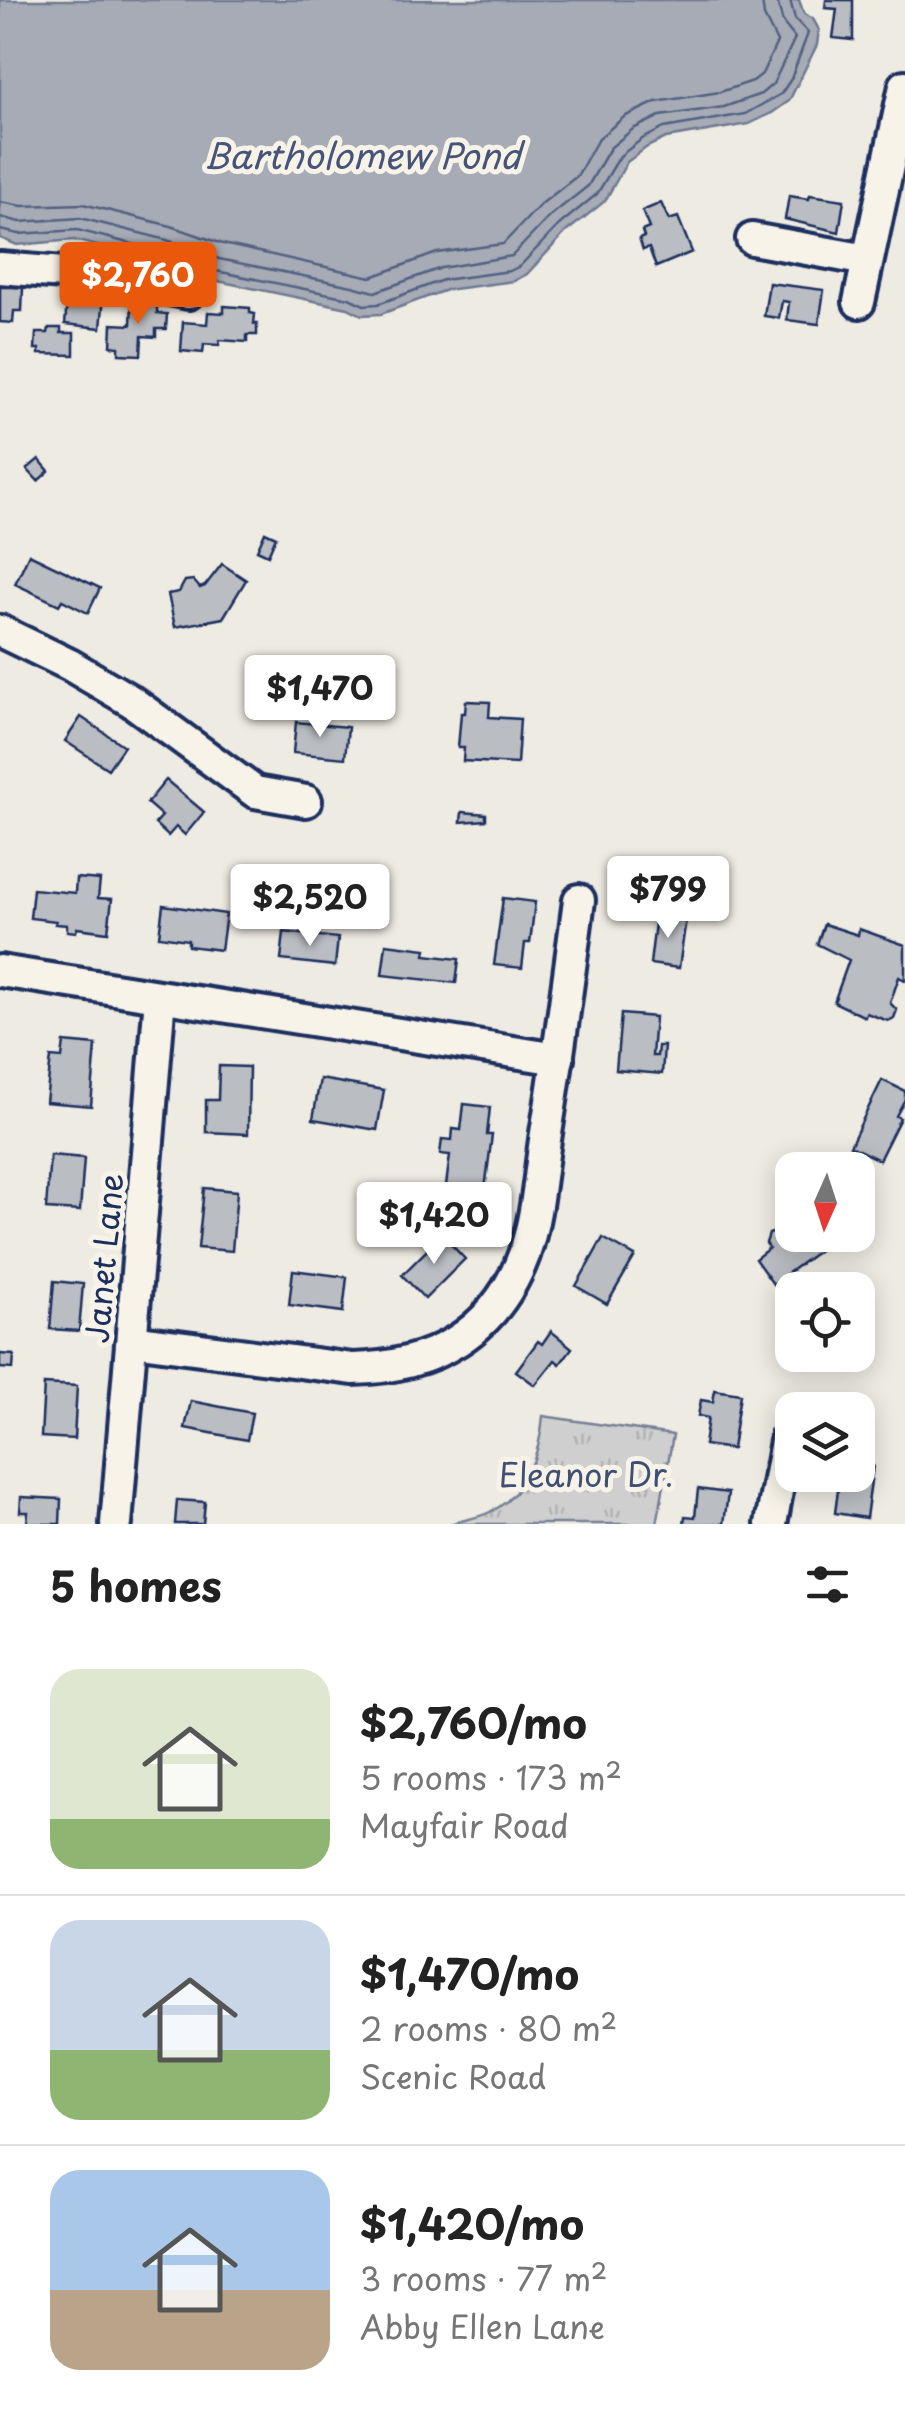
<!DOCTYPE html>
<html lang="en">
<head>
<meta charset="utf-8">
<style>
  :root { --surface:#fff; --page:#f2f2f2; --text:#222; --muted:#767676; --line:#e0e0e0; --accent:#ea580c }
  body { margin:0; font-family:"Playpen Sans",sans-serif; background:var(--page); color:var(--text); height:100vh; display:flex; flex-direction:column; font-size:38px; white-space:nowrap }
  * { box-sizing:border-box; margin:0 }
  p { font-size:32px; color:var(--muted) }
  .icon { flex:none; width:55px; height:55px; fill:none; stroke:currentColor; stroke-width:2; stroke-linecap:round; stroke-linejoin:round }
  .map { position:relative; height:1524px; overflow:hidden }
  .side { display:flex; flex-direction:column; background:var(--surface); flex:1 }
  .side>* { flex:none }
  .needle { width:65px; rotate:183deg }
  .fabs { position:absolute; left:775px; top:1152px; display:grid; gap:20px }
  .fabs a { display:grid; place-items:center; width:100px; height:100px; border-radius:20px; background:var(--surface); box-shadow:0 5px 25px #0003; font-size:50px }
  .price { position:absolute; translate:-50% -85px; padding:0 22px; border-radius:10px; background:#fff; color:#222; font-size:32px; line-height:65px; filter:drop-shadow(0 2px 5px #0008) }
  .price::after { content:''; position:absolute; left:50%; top:60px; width:30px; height:22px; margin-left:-15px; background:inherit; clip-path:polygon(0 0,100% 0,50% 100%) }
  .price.current { background:var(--accent); color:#fff }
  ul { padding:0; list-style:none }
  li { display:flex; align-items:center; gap:30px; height:250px; padding:0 50px }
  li+li { border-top:2px solid var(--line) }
  li span { display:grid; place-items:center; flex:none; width:280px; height:200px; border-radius:30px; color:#555 }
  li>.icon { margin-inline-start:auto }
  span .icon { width:120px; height:120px; fill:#fffc; stroke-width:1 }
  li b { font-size:42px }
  h2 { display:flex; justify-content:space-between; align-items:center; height:120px; padding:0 50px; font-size:42px }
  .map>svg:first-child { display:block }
</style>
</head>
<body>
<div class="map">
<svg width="905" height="1524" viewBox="0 0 905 1524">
  <defs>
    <pattern id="park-tufts" width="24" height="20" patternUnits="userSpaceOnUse" patternTransform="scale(2.5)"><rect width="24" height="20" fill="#cfcfcf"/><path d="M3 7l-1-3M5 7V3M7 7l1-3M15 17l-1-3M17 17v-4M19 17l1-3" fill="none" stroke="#b1b2b4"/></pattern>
  </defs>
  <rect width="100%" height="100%" fill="#eeebe2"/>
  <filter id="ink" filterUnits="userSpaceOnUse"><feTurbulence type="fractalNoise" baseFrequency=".01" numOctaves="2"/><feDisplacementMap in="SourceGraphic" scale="20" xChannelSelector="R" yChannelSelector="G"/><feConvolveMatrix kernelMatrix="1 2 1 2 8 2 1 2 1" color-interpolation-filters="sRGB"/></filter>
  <g filter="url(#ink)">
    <path fill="url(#park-tufts)" stroke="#757f96" stroke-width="2.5" d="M543,1416L673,1435L657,1524H450C463,1520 478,1518 490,1512C526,1495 540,1453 543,1416Z"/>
    <path fill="#a6abb5" stroke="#6e7992" stroke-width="2.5" d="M0,0H799L804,14L813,19L819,30L817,45L789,101L772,113L749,124L666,138L647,147L627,162L605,201L566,232L527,274L514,281L446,290L381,314L362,315L348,308L213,280L161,262L74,240L17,245L0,238Z"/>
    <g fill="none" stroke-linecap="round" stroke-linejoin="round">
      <g stroke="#536181" stroke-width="2.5">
        <path d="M0,202L22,206L83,204L171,226L223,244L371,277L437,253L503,244L540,205L577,176L598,139L624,117L656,102L720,92L753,81L762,74L777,42L764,16L762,0"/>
        <path d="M0,217L20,222L80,218L167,240L219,259L352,286L375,292L441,268L512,256L550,216L588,186L610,148L633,129L660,116L724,107L761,94L773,84L795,38L783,23L777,0"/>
        <path d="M0,230L19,234L77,230L164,252L216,271L349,298L364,305L378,304L443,280L510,271L520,266L559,225L597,194L620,156L642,139L664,128L745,114L781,94L791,79L808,33L795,19L790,0"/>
      </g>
    </g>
    <g fill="#babdc2" stroke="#1b2f5e" stroke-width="2.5">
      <path d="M826,0H853V40L833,38L837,9L825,8Z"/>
      <path d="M810,195L844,200L839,232L785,219L789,196L809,199Z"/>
      <path d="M661,203L669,220L678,217L692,252L656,267L649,248L643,250L639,239L644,237L642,231L649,228L642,211Z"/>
      <path d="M69,281L105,284L101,328L65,324Z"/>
      <path d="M769,283L824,290L819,324L787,320L789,302L782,301L779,318L764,316Z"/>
      <path d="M0,287H23L22,311H14L13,323L0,322Z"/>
      <path d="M132,299L157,300V313L167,314L166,329H156V337L142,336L141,355L119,354V347L111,346L112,324L131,325Z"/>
      <path d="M224,306L250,308V313L255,314L254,324H257V335H247V342L220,340L219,345L204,344L203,353L181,351L183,322L207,324L208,312L224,313Z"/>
      <path d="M49,328H61V333H74V355L39,354V349H35L36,333H48Z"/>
      <path d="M39,459L49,471L38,481L27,469Z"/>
      <path d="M265,532L276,537L268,555L257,550Z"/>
      <path d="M29,554L100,588L88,613L62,600L59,605L15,584Z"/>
      <path d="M222,564L246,580L223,618L175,627L168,594L179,592L185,581L193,580L200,588L205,586Z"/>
      <path d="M466,701L490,702L489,717L520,719L517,764L463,761L464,748H458L461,713H465Z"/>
      <path d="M81,717L124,746L108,769L65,741Z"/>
      <path d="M296,722L348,727L345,758L293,753Z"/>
      <path d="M166,780L204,812L185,835L176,827L168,836L155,824L162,816L147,803Z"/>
      <path d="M462,812L486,814V820L461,822Z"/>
      <path d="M76,878L100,880L98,898L112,899L108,932L77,928L76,932L67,931V925L55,924L56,921L30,918L33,889L75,893Z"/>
      <path d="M503,898L535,902L530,943H525L522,968L494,965Z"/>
      <path d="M163,905L226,914L221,950L188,946V940L159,936Z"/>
      <path d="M310,909L327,911L325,924L309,922Z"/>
      <path d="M656,915L686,919L679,968L650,964Z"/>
      <path d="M824,924L858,935L859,929L905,945V980L899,977L890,1003L897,1010L894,1018L888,1021L866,1013L865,1017L834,1002L849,960L817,944Z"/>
      <path d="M284,932L338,938L335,966L281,960Z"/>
      <path d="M386,944L426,949L425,955L459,959L456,983L382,975Z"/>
      <path d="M621,1014L655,1017L652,1056H657L658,1046H664L662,1074L616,1070Z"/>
      <path d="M64,1042L96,1045L91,1106L46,1102L51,1057L62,1058Z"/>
      <path d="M219,1066L249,1067L248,1134L206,1132V1100H218Z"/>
      <path d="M320,1079L384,1090L377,1130L313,1119Z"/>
      <path d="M882,1080L905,1091V1099L896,1116L900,1118L879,1160L850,1146Z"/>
      <path d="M464,1104L490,1107L487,1135H492L484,1197L445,1193L450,1155L440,1154L442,1139L452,1140L453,1129L461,1130Z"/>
      <path d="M50,1155L84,1158L80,1211L46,1209Z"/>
      <path d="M204,1188L237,1191L232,1251L198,1248Z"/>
      <path d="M792,1231V1235H816L825,1246L773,1284L755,1259L769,1248L766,1243L769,1234L775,1232L783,1238Z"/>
      <path d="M442,1235L465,1259L425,1299L402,1275Z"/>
      <path d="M603,1238L635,1256L607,1304L576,1286Z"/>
      <path d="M293,1270L347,1277L343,1312L289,1305Z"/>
      <path d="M54,1281L83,1284L79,1331L50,1329Z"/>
      <path d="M551,1331L572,1348L560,1364L555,1360L535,1385L516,1371L538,1341L542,1344Z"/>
      <path d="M0,1354L14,1355L13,1369L0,1368Z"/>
      <path d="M44,1384L77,1386L74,1439L41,1437Z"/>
      <path d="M715,1390L740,1394L732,1449L704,1445L708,1418L698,1416L701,1400L713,1402Z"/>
      <path d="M191,1401L252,1413L247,1440L185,1428Z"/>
      <path d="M858,1463L873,1466L866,1518L835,1513L840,1475H858Z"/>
      <path d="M698,1489L728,1493L724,1524H684L685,1516L695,1517Z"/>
      <path d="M21,1497L61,1499L60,1524H27L28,1512H20Z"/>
      <path d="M177,1500L205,1502L203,1524H175Z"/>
    </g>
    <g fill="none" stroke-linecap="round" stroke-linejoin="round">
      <g stroke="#1b2f5e" stroke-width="38">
        <g id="minor">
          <path d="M752,239L867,260"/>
          <path d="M0,268L115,277L188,293"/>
          <path d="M859,302L905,86"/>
          <path d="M0,631L70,665L131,701L255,792L306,801"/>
          <path d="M0,971L558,1059"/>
          <path d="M132,1340L353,1369C433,1367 495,1333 524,1255C538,1215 540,1168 547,1127C559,1052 569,976 579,900"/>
          <path d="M116,1524L160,997"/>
          <path d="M771,1524L787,1436"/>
        </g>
      </g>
      <use href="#minor" stroke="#f7f3e8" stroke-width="30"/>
    </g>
  </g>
  <g text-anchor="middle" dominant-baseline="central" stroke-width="10" stroke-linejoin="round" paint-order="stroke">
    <g font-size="32" fill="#1b2f5e" stroke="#f7f3e8">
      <text transform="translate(103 1258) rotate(-85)">Janet Lane</text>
    </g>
    <g font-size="32" fill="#3f4f75" stroke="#f7f3e8">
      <text x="586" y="1474">Eleanor Dr.</text>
    </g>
    <g font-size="35" font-style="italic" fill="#455478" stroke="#f7f3e8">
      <text x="362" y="154">Bartholomew Pond</text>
    </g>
  </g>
</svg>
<div class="fabs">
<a><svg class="needle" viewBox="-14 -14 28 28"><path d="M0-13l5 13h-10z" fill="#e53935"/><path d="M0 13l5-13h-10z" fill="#767676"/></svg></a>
<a><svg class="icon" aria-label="locate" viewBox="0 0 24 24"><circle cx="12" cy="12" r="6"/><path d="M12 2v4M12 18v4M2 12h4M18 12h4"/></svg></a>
<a><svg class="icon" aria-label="layers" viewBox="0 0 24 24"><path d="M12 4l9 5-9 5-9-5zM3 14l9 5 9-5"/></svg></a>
</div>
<b class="price current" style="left:138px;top:327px">$2,760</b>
<b class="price" style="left:320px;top:740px">$1,470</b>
<b class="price" style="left:668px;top:941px">$799</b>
<b class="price" style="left:310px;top:949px">$2,520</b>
<b class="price" style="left:434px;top:1267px">$1,420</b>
</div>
<section class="side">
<h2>5 homes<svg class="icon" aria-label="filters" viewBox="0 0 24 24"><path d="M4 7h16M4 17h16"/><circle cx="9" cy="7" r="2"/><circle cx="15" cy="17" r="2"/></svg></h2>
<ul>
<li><span style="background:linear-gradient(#dfe7d0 75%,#8fb573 0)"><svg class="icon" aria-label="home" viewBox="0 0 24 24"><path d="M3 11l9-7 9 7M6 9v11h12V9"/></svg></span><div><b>$2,760/mo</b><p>5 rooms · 173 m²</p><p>Mayfair Road</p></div></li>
<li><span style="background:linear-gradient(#c9d6e8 65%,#8fb573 0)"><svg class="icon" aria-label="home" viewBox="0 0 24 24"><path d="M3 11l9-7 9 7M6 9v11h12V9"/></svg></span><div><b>$1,470/mo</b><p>2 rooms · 80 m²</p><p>Scenic Road</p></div></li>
<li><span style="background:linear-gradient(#a9c7e8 60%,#b9a48a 0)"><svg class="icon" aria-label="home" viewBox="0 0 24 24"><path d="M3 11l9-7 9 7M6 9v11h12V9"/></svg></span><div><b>$1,420/mo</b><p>3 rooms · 77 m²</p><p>Abby Ellen Lane</p></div></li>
</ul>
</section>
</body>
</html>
